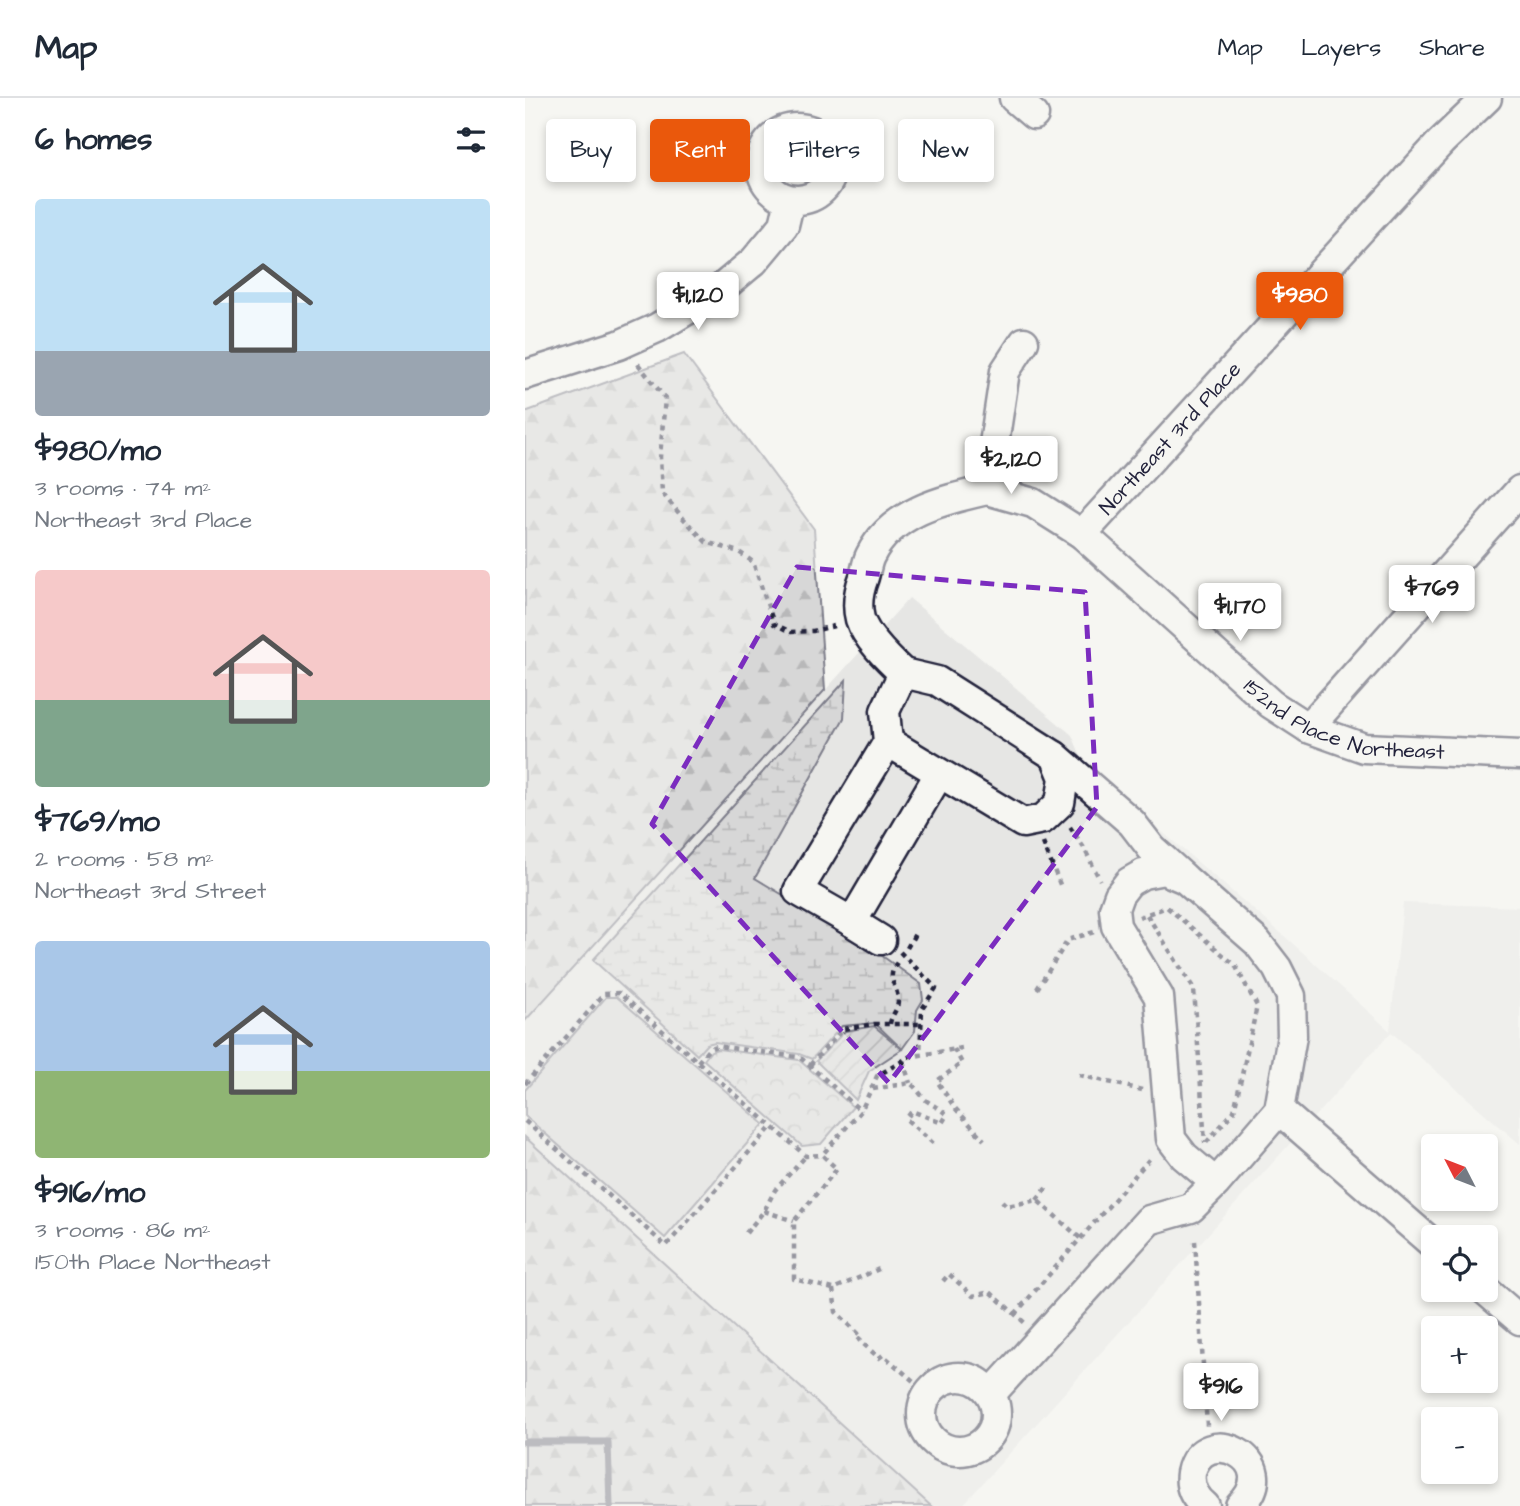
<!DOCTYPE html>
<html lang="en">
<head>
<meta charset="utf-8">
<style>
  :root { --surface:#fff; --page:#f2f2f3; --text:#1f2937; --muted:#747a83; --line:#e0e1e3; --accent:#ea580c }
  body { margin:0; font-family:"Architects Daughter",sans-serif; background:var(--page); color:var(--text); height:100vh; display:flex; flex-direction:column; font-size:26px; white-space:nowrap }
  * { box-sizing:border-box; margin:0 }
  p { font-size:23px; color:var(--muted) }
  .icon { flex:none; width:38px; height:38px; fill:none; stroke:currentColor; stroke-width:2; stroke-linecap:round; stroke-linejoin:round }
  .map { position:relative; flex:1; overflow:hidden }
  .side { display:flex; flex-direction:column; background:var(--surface); width:525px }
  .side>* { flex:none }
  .top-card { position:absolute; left:21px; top:21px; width:665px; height:63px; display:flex; gap:14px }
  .needle { width:46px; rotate:312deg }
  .controls { position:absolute; left:896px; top:1036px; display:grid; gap:14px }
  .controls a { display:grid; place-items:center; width:77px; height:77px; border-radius:7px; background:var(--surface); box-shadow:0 4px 10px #0003; font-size:35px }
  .price { position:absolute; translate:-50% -60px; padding:0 16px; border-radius:7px; background:#fff; color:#222; font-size:23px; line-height:46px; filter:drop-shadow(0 2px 4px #0008) }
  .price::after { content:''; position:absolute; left:50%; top:42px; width:21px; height:16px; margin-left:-10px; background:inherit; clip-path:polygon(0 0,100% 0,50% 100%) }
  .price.active { background:var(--accent); color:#fff }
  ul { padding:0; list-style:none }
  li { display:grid; align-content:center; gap:14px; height:371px; padding:0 35px }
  li span { display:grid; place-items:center; height:217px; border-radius:7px; color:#555 }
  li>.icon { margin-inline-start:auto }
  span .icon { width:126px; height:126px; fill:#fffc; stroke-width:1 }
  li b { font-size:30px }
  h2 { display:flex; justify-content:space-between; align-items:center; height:84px; padding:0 35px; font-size:30px }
  .chip { padding:0 24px; border-radius:7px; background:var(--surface); box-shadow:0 4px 10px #0003; font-size:24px; line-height:63px }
  .chip.active { background:var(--accent); color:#fff }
  header { display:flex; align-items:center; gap:42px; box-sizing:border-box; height:98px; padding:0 35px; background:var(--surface); border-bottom:2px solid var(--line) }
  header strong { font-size:33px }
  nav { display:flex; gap:38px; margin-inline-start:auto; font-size:24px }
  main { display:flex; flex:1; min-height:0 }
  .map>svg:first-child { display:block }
</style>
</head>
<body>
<header>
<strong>Map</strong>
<nav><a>Map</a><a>Layers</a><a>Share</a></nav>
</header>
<main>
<section class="side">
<h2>6 homes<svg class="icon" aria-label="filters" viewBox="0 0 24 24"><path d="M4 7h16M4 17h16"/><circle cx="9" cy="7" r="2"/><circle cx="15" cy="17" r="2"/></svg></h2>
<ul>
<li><span style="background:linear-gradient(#bfe0f5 70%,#9aa5b1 0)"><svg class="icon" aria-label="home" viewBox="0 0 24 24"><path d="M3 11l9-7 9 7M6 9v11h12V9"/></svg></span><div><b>$980/mo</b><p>3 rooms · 74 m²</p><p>Northeast 3rd Place</p></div></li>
<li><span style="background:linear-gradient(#f6c9c9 60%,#7fa58c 0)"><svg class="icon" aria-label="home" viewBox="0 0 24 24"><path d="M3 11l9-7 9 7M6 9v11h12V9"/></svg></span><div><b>$769/mo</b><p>2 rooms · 58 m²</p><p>Northeast 3rd Street</p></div></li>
<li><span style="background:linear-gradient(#a9c7e8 60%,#8fb573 0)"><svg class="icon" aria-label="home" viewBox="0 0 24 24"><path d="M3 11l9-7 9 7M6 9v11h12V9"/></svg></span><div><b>$916/mo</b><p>3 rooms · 86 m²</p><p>150th Place Northeast</p></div></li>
</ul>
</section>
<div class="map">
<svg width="995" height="1408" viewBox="0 0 995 1408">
  <defs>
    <pattern id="forest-firs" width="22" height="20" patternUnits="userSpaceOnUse" patternTransform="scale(1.75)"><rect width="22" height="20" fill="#d7d7d7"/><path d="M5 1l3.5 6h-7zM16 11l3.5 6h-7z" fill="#b8b8b9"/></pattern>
    <pattern id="wetland-marsh" width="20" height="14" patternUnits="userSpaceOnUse" patternTransform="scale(1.75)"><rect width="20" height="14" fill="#d7d7d7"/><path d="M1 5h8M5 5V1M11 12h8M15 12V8" fill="none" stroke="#b8b8b9"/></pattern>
    <pattern id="park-crowns" width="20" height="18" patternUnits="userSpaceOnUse" patternTransform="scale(1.75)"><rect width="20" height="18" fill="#d7d7d7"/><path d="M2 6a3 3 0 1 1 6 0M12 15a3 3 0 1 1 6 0" fill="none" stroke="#b8b8b9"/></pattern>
    <pattern id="garden-furrows" width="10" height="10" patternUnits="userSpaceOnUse" patternTransform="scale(1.75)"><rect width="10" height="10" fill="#d7d7d7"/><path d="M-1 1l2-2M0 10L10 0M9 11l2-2" fill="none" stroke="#b8b8b9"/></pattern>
  </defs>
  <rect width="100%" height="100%" fill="#f6f6f2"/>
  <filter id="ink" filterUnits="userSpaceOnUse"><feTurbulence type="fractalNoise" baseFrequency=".0143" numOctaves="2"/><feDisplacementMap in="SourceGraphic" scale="14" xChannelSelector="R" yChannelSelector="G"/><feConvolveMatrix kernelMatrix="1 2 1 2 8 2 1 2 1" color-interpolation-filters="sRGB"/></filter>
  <g filter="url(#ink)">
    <path fill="#e6e6e4" d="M384,500L547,637L560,668L757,836L865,933L878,805L995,809V1046L866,934L437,1408H406L0,1039V923Z"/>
    <g fill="url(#forest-firs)" stroke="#7c7c89" stroke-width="2">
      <path d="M159,256L289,431L300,592L0,923V314Z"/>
      <path d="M0,1039L406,1408H0Z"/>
    </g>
    <path fill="url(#wetland-marsh)" stroke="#7c7c89" stroke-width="2" d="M321,582L319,620L230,780L349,852L396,886L398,902L392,912L390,933L377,951L350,925L317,928L287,961L274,956L190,944L182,946L172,957L68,862Z"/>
    <path fill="url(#park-crowns)" stroke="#7c7c89" stroke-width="2" d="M193,951L274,962L328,1009L296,1046L277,1048L179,962L186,953Z"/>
    <path fill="url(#garden-furrows)" stroke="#7c7c89" stroke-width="2" d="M349,928L377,951L344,973L331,1002L291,963L320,933Z"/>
    <path fill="#d7d7d7" stroke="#7c7c89" stroke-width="2" d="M81,899H92L239,1026L140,1140L0,1018V992Z"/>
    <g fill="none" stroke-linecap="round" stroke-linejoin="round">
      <path stroke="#757583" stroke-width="7" d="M0,1344H83L85,1408"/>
      <g stroke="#22223b" stroke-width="33">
        <g id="minor">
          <path d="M489,0L509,17"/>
          <circle cx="272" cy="66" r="36"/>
          <path d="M0,277L94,247L132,230L192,194L229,163L259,127L265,102"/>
          <path id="s1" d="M462,392L508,405L557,436L746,606L783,630L839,650L995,657"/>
          <path id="s2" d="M557,436L916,44L962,0"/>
          <path d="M783,630L995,392"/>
          <path d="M363,644L498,725L518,721L535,705L539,680L530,658L412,583L378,575"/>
          <path d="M530,658L607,725L627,751L658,779"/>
          <path d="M414,676L327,824L273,793L363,644L360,613L378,575C363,561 341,540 335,521C331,506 334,492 339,479C341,472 342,464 345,458C367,413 419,402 462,392L480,273L499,244"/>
          <path d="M327,824L356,842"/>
          <path d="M754,1012L908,1146"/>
          <path d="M960,1192L995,1222"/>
          <circle cx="434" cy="1316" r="37"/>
          <path d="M466,1296L624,1122L666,1110L691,1085L754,1012L767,938L766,898L752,870L732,844L660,781L639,772L618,776L604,784L594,797L589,811L591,828L634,899L646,1041L659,1058L691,1085"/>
          <path d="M680,1408C670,1400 664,1389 666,1375C677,1322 762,1362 715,1408"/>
        </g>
      </g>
      <g stroke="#22223b" stroke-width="4.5" stroke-dasharray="5 5" stroke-linecap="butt">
        <path d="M113,266L140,300L135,359L137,395L158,420L181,444L214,454L228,464L249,526L266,534L288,533L309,528"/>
        <path d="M545,729L559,750L575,782"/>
        <path d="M518,745L536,789"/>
        <path d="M622,817L669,891L680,1045"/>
        <path d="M614,819L642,809L710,867L732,908L709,1013L680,1046"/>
        <path d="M382,850L390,836"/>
        <path d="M375,854L411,890L397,911L395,957"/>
        <path d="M512,891L543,842L569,834"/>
        <path d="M365,926C366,917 373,912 373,903C373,885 359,883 373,863"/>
        <path d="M429,951L437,965L412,983L430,1010L459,1042"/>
        <path d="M378,963L385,985"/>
        <path d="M173,964L184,951L192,948L272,959L277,961L336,1013"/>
        <path d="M285,967L318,931L349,926H396"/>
        <path d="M554,977L617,992"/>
        <path d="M0,986L79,896L94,895L281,1058L297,1057"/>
        <path d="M348,991L385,985C392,990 396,998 402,1003C409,1008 416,1011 422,1017L417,1025L387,1013L381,1021L410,1047"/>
        <path d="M0,1023L141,1148L247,1028"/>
        <path d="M512,1102L523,1088"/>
        <path d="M477,1103L482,1108L512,1102L555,1140"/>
        <path d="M239,1113L269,1123"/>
        <path d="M221,1135L239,1113L250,1092L281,1058"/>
        <path d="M670,1143L682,1328"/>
        <path d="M354,1171L308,1191L269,1181V1123L312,1071L297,1057L336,1013L352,978L384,959L437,950"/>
        <path d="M418,1183L424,1176L448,1198L465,1194L500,1225"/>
        <path d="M308,1191L311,1214L337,1239L334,1242L354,1260L358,1257L392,1286"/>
        <path d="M490,1216L627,1058"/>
      </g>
      <use href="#minor" stroke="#f6f6f2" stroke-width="28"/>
    </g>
  </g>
  <path d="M0 0H995V1408H0ZM272,469L560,494L572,709L364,985L127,726Z" fill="#f6f6f2" fill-opacity=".55" fill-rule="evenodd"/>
  <path fill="none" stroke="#7b2cbf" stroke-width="5" stroke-dasharray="14 9" stroke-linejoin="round" d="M272,469L560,494L572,709L364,985L127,726Z"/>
  <g text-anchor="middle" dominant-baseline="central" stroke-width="5" stroke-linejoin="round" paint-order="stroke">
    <g font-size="21" fill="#22223b" stroke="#f6f6f2">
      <text stroke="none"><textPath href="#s2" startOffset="130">Northeast 3rd Place</textPath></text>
      <text stroke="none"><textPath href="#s1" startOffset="436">152nd Place Northeast</textPath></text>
    </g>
  </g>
</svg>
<div class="controls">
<a><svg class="needle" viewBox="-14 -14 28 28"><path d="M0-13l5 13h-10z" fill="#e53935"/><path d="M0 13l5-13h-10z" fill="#747a83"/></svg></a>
<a><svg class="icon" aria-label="locate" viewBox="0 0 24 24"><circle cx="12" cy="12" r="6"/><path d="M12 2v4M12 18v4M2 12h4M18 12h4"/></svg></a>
<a>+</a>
<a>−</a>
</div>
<b class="price" style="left:173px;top:234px">$1,120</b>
<b class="price active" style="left:775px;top:234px">$980</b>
<b class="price" style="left:486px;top:398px">$2,120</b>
<b class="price" style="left:907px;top:527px">$769</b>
<b class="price" style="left:715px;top:545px">$1,170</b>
<b class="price" style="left:696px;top:1325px">$916</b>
<div class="top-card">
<a class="chip">Buy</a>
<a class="chip active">Rent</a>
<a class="chip">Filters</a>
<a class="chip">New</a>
</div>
</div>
</main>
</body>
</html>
